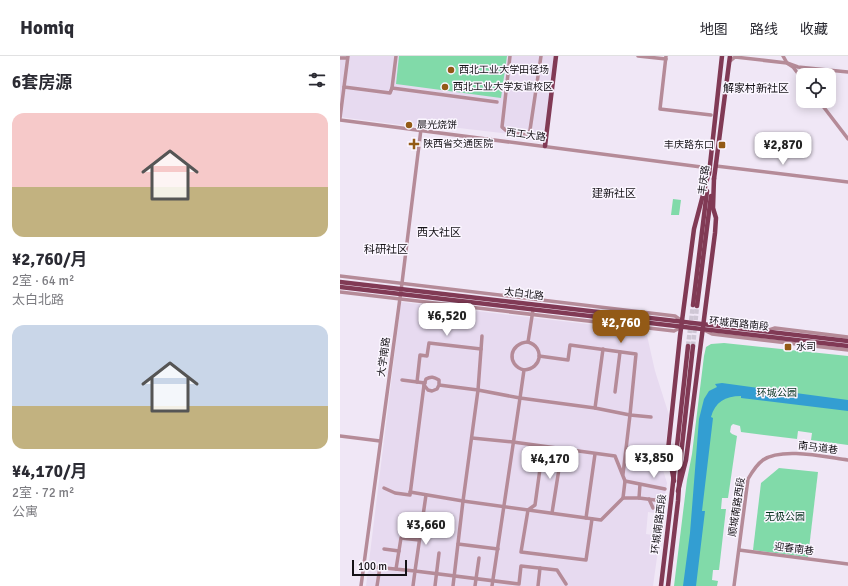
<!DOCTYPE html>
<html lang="zh">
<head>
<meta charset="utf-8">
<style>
  :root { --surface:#fff; --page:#f2f2f3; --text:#2b2b33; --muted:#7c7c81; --line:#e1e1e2; --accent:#935a16 }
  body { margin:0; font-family:Signika,"Noto Sans SC",sans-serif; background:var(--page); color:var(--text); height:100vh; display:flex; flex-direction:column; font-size:15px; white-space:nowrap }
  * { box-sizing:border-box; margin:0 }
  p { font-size:13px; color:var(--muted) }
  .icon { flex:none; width:22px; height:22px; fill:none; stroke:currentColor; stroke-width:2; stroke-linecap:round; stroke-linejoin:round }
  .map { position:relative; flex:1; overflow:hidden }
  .side { display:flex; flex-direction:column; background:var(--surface); width:340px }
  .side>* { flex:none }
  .buttons { position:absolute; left:456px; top:12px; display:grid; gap:8px }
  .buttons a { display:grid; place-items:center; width:40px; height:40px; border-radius:8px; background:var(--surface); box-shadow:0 2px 10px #0003; font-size:20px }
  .scale { position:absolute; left:12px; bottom:10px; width:55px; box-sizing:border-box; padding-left:4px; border:2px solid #151217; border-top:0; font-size:11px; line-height:14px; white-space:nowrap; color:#151217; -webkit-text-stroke:3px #fbf6ff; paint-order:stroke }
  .price { position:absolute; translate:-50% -34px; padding:0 9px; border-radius:8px; background:#fff; color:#222; font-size:13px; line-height:26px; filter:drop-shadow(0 1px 2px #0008) }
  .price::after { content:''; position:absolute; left:50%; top:24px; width:12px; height:9px; margin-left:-6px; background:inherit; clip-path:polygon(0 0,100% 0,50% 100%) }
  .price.current { background:var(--accent); color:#fff }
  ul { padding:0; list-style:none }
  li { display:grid; align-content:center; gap:8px; height:212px; padding:0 12px }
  li span { display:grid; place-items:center; height:124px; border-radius:12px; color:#555 }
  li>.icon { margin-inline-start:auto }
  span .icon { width:72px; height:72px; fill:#fffc; stroke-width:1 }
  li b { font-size:17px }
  h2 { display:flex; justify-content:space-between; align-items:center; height:48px; padding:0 12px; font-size:17px }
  header { display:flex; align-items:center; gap:24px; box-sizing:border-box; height:56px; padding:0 20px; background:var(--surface); border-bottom:1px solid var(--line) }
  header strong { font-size:19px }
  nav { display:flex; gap:22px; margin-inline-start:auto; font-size:14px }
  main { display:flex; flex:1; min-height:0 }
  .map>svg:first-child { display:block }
</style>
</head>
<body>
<header>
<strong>Homiq</strong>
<nav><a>地图</a><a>路线</a><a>收藏</a></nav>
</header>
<main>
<section class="side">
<h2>6套房源<svg class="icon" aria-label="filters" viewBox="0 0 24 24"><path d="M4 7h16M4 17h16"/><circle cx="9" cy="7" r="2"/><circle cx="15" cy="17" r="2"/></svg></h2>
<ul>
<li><span style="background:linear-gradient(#f6c9c9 60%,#c2b280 0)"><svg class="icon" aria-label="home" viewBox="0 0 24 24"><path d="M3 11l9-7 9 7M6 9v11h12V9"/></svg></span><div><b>¥2,760/月</b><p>2室 · 64 m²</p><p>太白北路</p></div></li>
<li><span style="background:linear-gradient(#c9d6e8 65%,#c2b280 0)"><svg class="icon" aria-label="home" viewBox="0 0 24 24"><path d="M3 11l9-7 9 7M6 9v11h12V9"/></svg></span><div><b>¥4,170/月</b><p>2室 · 72 m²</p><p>公寓</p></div></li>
</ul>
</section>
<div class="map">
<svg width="508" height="530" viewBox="0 0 508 530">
  <rect width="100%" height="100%" fill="#f0e7f6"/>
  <g fill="#e7daf0">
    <path d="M0,0H214L205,82L85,68L84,72L0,61Z"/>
    <path d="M61,246L306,275L315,315L329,359L323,414L327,427L322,458L308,456L306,478L320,480L313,530H26Z"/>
  </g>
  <g fill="#81daa9">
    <path d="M59,0H167L161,42L56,28Z"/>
    <path d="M333,143L341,144L339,159H331Z"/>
    <path d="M384,287L508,300V389L471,384L472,377L458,375L457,383L401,376L400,370L393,368L391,370L390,376L392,378L397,380L388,442H382L381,453H386L379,514H373L372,524L378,525L377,530H334L347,424L352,398L364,300L366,291L371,288Z"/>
    <path d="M439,412L478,416L468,501L413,494L421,427Z"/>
  </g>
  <path fill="#339ed2" d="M382,327L508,344V355L401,342V340C385,340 375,346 371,361L373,362L362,455H365L356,530H343L350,477L359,363L364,343L369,335L377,331L375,328Z"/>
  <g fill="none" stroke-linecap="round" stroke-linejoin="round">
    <g stroke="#cfc7d5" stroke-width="4.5" stroke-dasharray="4.5 2" stroke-linecap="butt">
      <path d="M348,290L353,249"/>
      <path d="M353,290L357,250"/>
    </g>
    <g stroke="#b58b98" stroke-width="3.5">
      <path d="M170,0L162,71C168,78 178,77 186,78L189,77L190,74L201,0"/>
      <path d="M298,0L326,3"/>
      <path d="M326,0L320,53L371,59"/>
      <path d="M443,0L447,7L453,11L463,24"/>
      <path d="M0,2H7"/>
      <path d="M389,6L395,1L447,7L458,11L508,16"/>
      <path d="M4,31L50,37L52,32L157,46"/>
      <path d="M52,32L56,0"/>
      <path d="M479,45L508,83"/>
      <path d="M0,62L8,0"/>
      <path d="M0,64L369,112"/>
      <path d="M376,110L508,126"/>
      <path d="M0,220L335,260L342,265"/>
      <path d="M0,236L334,275L342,271"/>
      <path d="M193,254L188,286C205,291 202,313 184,314L180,342L138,334L123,445L261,464L283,442"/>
      <path d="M364,274L372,278L508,294"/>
      <path d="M426,275L435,272L508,281"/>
      <path d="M199,300L228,304L230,289L296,298L290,359L311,361"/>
      <path d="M184,314C166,309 169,287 188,286"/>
      <path d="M62,324L85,327"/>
      <path d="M77,326L80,299L87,300L89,287L141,293"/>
      <path d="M99,329V324C94,321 91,320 86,323L84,329L88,334L92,335L97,333L99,329L138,334L142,280"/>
      <path d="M275,336L280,296"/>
      <path d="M255,352L263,293"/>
      <path d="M0,380L40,385"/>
      <path d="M132,382L173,386L275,400L285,425"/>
      <path d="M203,391L195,449L188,454L181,496L246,504L252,463"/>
      <path d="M300,428L285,425L283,442H299L300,428L325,433"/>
      <path d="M44,432L55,437L70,439L84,329"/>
      <path d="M70,436L123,445L113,530"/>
      <path d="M86,439L75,515L179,528L181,510L217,514L226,528"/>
      <path d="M299,442L323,445"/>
      <path d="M309,443L313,452"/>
      <path d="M212,457L222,394"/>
      <path d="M246,462L255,398"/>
      <path d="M118,488L158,493"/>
      <path d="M44,493L59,495"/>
      <path d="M399,494L508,508"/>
      <path d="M35,511L75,515L73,530"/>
      <path d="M56,513L61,482L79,484"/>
      <path d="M21,530L62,227L81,73"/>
      <path d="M37,530L40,511"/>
      <path d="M95,530L99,497"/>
      <path d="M135,530L139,502"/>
      <path d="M152,530L180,342L255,352L290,359L283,418"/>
      <path d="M198,530L200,512"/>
      <path d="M394,530L408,423C412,416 416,409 423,404C442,391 485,401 508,404"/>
    </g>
    <g stroke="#813a55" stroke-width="4.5">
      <path d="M205,90L216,0"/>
      <path d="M369,118L382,0"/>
      <path d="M374,123L390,0"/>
      <path d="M0,226L508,285"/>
      <path d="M0,231L508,290"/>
      <path d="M353,249L367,135"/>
      <path d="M357,250L371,140"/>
      <path d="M334,425L328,394L340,280L354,173L369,116"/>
      <path d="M338,435L346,404L375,177L376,162L373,152L374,122"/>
      <path d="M321,530L331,445L348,290"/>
      <path d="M328,530L338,445L341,399L353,290"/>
    </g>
  </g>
  <g fill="#935a16" stroke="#fbf6ff" stroke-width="1.5">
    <circle cx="111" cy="14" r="4"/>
    <circle cx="105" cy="31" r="4"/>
    <circle cx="69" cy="69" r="4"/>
    <path d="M72 82h4v4h4v4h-4v4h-4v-4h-4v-4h4z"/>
    <rect x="378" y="85" width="8" height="8" rx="2"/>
    <rect x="444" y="287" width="8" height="8" rx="2"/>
  </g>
  <g text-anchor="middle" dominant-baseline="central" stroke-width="3" stroke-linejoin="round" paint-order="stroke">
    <g font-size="10" fill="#151217" stroke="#fbf6ff" text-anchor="start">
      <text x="119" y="14">西北工业大学田径场</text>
      <text x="113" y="31">西北工业大学友谊校区</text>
      <text x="77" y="69">晨光烧饼</text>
      <text x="83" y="88">陕西省交通医院</text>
      <text x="374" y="89" text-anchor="end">丰庆路东口</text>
      <text x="456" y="291">水司</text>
    </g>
    <g font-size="10" fill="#151217" stroke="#fbf6ff">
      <text transform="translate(186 79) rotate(8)">西工大路</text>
      <text transform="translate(364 124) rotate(-82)">丰庆路</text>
      <text transform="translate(184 238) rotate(7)">太白北路</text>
      <text transform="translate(399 268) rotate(6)">环城西路南段</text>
      <text transform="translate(44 301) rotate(-82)">大学南路</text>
      <text transform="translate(478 392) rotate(7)">南马道巷</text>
      <text transform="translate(397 451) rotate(-81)">顺城南路西段</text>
      <text transform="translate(319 468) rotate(-83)">环城南路西段</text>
      <text transform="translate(454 493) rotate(7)">迎春南巷</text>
    </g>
    <g font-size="10" fill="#05321e" stroke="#fbf6ff">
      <text x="437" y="337">环城公园</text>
      <text x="445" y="461">无极公园</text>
    </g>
    <g font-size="11" fill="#151217" stroke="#fbf6ff">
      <text x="416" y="32">解家村新社区</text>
      <text x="274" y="137">建新社区</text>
      <text x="99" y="176">西大社区</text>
      <text x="46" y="193">科研社区</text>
    </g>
  </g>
</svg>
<div class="buttons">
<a><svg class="icon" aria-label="locate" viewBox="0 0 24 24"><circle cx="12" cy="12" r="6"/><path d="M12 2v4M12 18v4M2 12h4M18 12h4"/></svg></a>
</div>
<div class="scale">100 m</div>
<b class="price" style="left:443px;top:110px">¥2,870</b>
<b class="price" style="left:107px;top:281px">¥6,520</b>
<b class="price current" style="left:281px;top:288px">¥2,760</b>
<b class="price" style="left:314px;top:423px">¥3,850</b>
<b class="price" style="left:210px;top:424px">¥4,170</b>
<b class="price" style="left:86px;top:490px">¥3,660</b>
</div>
</main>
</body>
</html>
